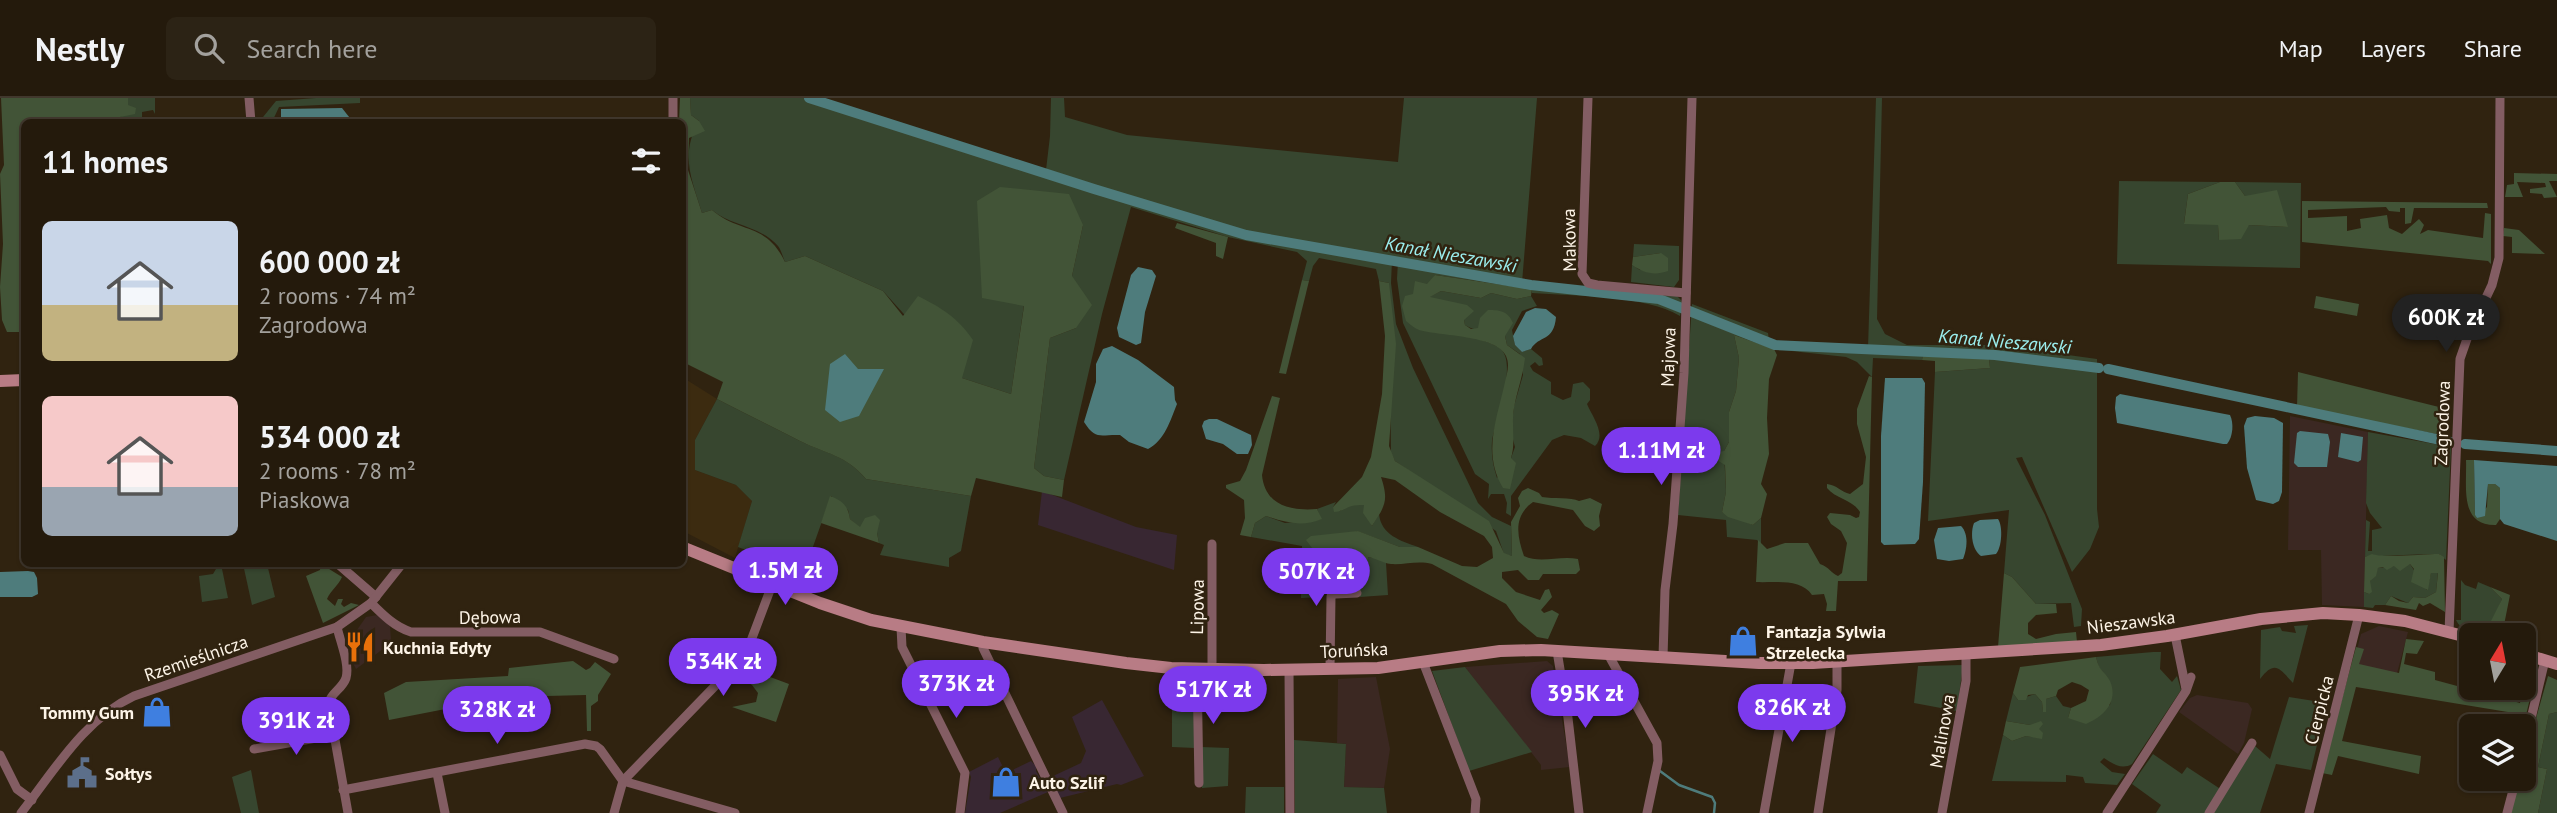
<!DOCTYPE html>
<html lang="en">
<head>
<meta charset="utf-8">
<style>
  :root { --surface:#241a0c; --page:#2c2315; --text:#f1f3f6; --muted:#a3a19d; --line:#41382d; --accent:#7c3aed }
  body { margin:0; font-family:"PT Sans",sans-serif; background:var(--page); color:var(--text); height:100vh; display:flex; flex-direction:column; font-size:26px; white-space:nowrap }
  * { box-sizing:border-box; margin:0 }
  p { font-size:23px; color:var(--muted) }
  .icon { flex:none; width:38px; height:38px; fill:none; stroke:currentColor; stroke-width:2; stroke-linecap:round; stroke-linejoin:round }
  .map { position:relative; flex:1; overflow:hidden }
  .side { position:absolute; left:21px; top:21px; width:665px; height:448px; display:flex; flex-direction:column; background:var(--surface); border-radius:10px; box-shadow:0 2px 5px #0004,0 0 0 2px var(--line) }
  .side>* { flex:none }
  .needle { width:46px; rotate:10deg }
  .tools { position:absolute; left:2459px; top:525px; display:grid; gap:14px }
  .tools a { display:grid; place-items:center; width:77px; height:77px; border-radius:10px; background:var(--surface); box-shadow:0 2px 5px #0004,0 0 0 2px var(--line); font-size:35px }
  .price { position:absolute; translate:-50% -60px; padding:0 16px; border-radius:24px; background:var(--accent); color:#fff; font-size:23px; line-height:46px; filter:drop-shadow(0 2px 4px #0008) }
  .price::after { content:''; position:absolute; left:50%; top:42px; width:21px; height:16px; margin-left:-10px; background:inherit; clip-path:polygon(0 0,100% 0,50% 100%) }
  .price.current { background:#222; color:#fff }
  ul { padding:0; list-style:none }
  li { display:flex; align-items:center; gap:21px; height:175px; padding:0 21px }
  li span { display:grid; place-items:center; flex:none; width:196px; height:140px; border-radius:10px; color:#555 }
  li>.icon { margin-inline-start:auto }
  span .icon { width:84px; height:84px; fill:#fffc; stroke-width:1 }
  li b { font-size:30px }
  h2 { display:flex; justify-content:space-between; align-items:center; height:84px; padding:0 21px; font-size:30px }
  header { display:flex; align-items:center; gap:42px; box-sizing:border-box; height:98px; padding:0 35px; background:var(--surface); border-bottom:2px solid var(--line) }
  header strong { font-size:33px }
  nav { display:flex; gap:38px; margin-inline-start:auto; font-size:24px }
  .search { width:490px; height:63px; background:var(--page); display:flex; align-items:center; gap:18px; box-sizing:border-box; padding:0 24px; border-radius:10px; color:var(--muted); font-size:26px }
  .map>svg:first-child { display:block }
</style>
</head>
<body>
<header>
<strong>Nestly</strong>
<div class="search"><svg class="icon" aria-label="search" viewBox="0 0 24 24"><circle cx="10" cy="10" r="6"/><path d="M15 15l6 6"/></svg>Search here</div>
<nav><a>Map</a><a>Layers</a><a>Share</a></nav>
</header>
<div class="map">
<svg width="2557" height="715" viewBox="0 0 2557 715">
  <rect width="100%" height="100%" fill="#302310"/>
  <g fill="#3b2822">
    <path d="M2290,318L2368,334L2364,509L2322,507L2321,452H2288Z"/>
    <path d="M377,517L390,528L391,542L383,551L356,571L347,553L348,545L366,519Z"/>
    <path d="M2379,528L2408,534L2396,579L2352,570L2361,536Z"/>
    <path d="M1547,563L1553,568L1570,669L1541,672V667L1465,569Z"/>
    <path d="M1376,579L1390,651L1384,690L1344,689L1346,646L1337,645L1338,581Z"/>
    <path d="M2197,597L2248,605L2252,611L2244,645L2238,656L2179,614L2190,600Z"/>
  </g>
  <g fill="#382732">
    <path d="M1042,393L1136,429L1177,437L1174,472L1038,427Z"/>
    <path d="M1102,602L1144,678L1121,687L1117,686L1060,700L1056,693L1054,681L1051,679L1081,665L1086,653L1072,619Z"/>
    <path d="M998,659L1006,675L1031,663L1036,668V673L1048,694L1000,715H965L971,679L969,674Z"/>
  </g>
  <path fill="#3c2b10" d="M682,279L717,301L695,342V372L736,387L752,403L735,460L683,433Z"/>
  <g fill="#37462f">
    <path d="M128,0H155V16L153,12L142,14V24H120V19L126,16Z"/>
    <path d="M316,0H360V5L279,9L272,24H259L276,3Z"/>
    <path d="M690,0H821L1046,72L1050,38L1051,0H1064L1065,19L1127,37L1398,64L1404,0H1537L1522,185L1677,198L1683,204L1680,218C1645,197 1574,198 1532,195V191L1435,177L1418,231C1443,236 1476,236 1498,249C1520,261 1495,322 1492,343C1491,357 1493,367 1497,380L1511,360L1515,349L1511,334L1514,308L1523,277L1520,256L1507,247L1505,238C1494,235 1473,233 1465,227L1464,222L1429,199L1441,193L1481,200L1491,195L1517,201L1531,198L1537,208L1522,213L1512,232L1515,247L1522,254L1531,251L1542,260L1543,267L1539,268L1535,264L1530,268L1533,273L1551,284V296L1563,302L1571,299L1573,286L1583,284L1590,291V302L1587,306C1592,318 1607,337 1595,348L1581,340L1564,337L1552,342L1511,398V418L1506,415L1507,405L1504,396H1491L1488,401L1489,386L1475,376L1403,225L1397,181L1398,163L1392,162L1391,185L1396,226L1413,270L1478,405L1492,419L1511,428L1512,458L1504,456L1496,433L1395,363L1391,355L1389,185L1379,183L1376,171L1319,160L1313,168L1309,183L1302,182L1307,163L1297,154L1228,139L1131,109L1102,216L1064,382L1044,378L1034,370L1050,240L1076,230L1072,178L1083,127L1024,207L1011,296L962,280L883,193L805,158L785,164C783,159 781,152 778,148C761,128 731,128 712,112L702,115C691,80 680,56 699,23L691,17Z"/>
    <path d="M1876,0H1882L1877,221L1885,236L1907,247H1996L2097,261V411L2099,429L2090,451L2072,474L2022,359L2016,360L2045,417L2082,511L2081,528L2074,529L2071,505L2036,506L2012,479L2004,475L2009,412L1928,423L1935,274L1990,270L1989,261L1923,257L1922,262L1873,260L1872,279L1857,264L1846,259L1774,251L1734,237L1739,260L1736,293L1729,314V344L1724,353L1726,394L1722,414L1753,427L1761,420V446L1757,442L1727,439L1726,422L1678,417L1692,206L1768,235L1769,242L1868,250Z"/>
    <path d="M2119,83L2220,84L2188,96L2184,125L2218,126L2219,142L2249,127L2288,129L2245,98L2235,84L2301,85L2300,170L2117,166Z"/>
    <path d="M1634,146L1679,148V182L1674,189L1631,184L1632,167L1640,172L1661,155L1633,159Z"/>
    <path d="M717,301C745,315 772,329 800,343C827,356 846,357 866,381L971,398L961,453L949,460V469L880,457L884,447L879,445L877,435L860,430L850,421L848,412L831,398L804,474L738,449L752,403L736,387L695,372V342Z"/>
    <path d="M2368,334L2451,349L2446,462L2439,456C2420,456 2401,457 2382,458C2375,459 2372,457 2365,459L2366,422L2370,424L2368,453H2372V432L2382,430L2370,415L2366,405Z"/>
    <path d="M1336,404L1333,409L1340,413L1351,406L1364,407L1372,428L1379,416C1381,437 1401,443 1418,449H1400L1357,433L1319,459L1353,461L1364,485L1367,459L1377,460L1386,465L1388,497L1360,499V494L1339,493L1335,489H1327L1322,493V499L1301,500L1302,448L1251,439L1255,425L1266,418L1285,425L1321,421L1317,411Z"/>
    <path d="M219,466H221L228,500L202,504L199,478L213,476Z"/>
    <path d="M243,466H267L275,499L252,507Z"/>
    <path d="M2410,466L2427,492L2431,475L2438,474L2436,494L2425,500L2413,499L2408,505L2391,498L2385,507H2375L2373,510L2364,509V494L2369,496L2370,483L2378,470Z"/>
    <path d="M2461,482L2465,487L2476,491L2478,484L2490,489L2502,501L2488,534L2492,537C2476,537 2464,537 2456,522H2461Z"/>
    <path d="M2308,527L2293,585C2279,570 2275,562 2260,581L2261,532L2280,529L2282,533L2296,535L2294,528Z"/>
    <path d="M2153,554H2161L2160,571L2172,584L2177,578L2181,592L2132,666C2122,672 2113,666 2104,660L2100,664L2112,674L2125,676L2117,687L2085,685L2083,679L2066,677V684L1992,683L2003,637L2012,643L2026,638L2041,640L2030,627L2006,623L2013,595L2018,602L2035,596L2042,604L2043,613L2046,614V601L2056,598L2063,608L2071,610L2068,620L2110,607C2115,578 2101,583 2096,559Z"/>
    <path d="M1963,567L1957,613L1914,605L1918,568Z"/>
    <path d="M1465,569L1532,654L1469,673L1432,573Z"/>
    <path d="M1172,580L1195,581V650L1172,649Z"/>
    <path d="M2289,599L2327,605L2311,672L2276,666L2260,715H2156L2161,707L2132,686L2153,656L2182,676L2187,669L2225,694L2255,648L2270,661Z"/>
    <path d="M2557,614V715H2538L2547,671L2538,669L2549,616Z"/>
    <path d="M1294,642L1346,646L1344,689L1384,690L1387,715H1295Z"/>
    <path d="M1201,649L1229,650L1228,688L1202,690Z"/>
    <path d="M251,672L259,715H241L232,679Z"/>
    <path d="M1246,689H1284V715H1245Z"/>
  </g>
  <g fill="#425437" fill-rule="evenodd">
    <path d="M1,0H128V7L136,10L135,16L120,19V24H24V234H7L2,222L0,189L3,146L0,76L4,67Z"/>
    <path d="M680,0H690L691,17L699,23L705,33L689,40L688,72L702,115L712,112C740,136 766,124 785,164L805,158L883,193L903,218L918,198C942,210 958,220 973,242L962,280L1011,296L1024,208L982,200L977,103L1000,89L1069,96L1083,127L1072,178L1092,207L1076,230L1050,240L1034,370L1044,378L1064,382L1062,399L976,380L971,398L866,381C846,357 826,356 800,343C772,329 745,315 717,301L723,284L683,264L682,24H679ZM858,271H883L825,312Z"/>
    <path d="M2514,75L2557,76V83H2549L2557,99L2544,100L2542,96L2530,95V91L2546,89L2545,85L2517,84L2523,99H2505L2507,87L2514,86Z"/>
    <path d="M2220,84H2235L2245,98L2277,92L2288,129L2249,127L2241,141L2219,142L2218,127L2184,126L2188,96Z"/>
    <path d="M2302,103L2487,105L2488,110H2414L2411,125L2405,126V110H2400V114L2389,113L2386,109L2308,112V120L2347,118V133L2361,130L2360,121L2387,117L2389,130L2402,136L2419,121L2424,127L2420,136L2428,132L2483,140L2485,115L2491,116V166L2488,163L2302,144Z"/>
    <path d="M1177,125L1228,139L1223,161L1216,158V145L1175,130Z"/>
    <path d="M2504,130L2519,132L2545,156L2512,155V139L2503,138Z"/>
    <path d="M1661,155L1668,160V173C1654,178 1644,175 1632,167L1633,159Z"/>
    <path d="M1435,177L1532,191L1531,198L1517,201L1491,195L1481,200L1441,193L1430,199L1467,207L1474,213L1464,222L1465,227L1471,231L1478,230L1480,220L1488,212C1500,212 1508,213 1513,225L1505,238L1507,247L1525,260C1523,278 1517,293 1514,310C1511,328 1516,345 1511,360L1516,365L1510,391L1503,390C1482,355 1497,321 1505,284C1507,275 1510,267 1506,258C1497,237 1439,238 1419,232C1414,230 1410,226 1406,223L1402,208L1405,198L1413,196L1415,183L1427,186Z"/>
    <path d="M1302,182L1309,183L1286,276L1279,275Z"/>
    <path d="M1379,183L1389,185L1396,246L1389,348L1395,363L1489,423L1504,455L1512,458L1511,424L1520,408L1518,400L1522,393L1528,390L1539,395L1542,399C1553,401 1571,399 1579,403L1590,400L1602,406L1599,418L1600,428L1594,433L1585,428L1573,412L1533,404C1513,418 1517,438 1524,458C1541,466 1560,457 1578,461L1580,472L1576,476H1543L1539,482H1528L1518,472L1502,474V480L1516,494L1540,502L1545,492L1549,491L1552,499L1541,512L1544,515L1552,512L1559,516L1548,541L1537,539L1518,523L1506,506L1432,466C1418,462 1405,467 1391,466C1382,465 1376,460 1368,459L1364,486L1354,482L1353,461L1319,459L1306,442L1311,438L1358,433L1400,449H1418L1462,468L1477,469L1493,460L1492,449L1484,438L1440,414L1395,382L1381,379C1389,403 1385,408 1372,428L1363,415L1364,407C1346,406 1347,413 1334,414L1333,409L1362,379L1371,359L1382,296L1385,238Z"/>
    <path d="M2316,198L2359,206L2357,218L2314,210Z"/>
    <path d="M1734,237L1774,251L1777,257L1769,281L1767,320L1769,356L1761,386L1767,396L1761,420L1753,427L1728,419L1722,414L1726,394L1725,367L1717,362L1718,354L1724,353L1729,344V314L1736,293L1739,260Z"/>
    <path d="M1923,257L1989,261L1990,270L1935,274V263L1922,262Z"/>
    <path d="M2298,274L2443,310L2442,337L2297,309Z"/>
    <path d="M1869,278L1872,279L1867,483H1838L1836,513H1826L1827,506L1824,496L1812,497C1801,480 1774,485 1756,484L1758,442L1767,451L1785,445H1808L1820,466C1829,469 1831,475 1838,478L1842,475L1847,445L1841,433L1831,426L1827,419L1830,415L1850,417L1856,420L1859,419L1860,414C1853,402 1836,401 1827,390V386C1837,387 1841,394 1850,396L1863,386L1866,359L1857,326V311Z"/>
    <path d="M1272,298L1280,300L1262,377C1265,408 1291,413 1317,411L1322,421C1302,429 1286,425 1266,418L1255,425L1251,439L1240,437L1245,420L1244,402L1226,390V387L1240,383L1246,372Z"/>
    <path d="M2466,362H2474L2475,416L2477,420L2487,409L2488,386H2495L2500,390V421L2496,427C2459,428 2467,389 2466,362Z"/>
    <path d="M830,398C843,403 848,408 850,421L860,429L865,420L875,417L880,422L877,435L879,445L821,425Z"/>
    <path d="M2372,456C2382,460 2425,456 2439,456L2444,459L2445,514L2430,505L2423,508L2419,505L2416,512L2385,507L2391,498L2399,503L2408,505L2413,499L2425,500L2436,494L2438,475H2431L2428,492L2411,484L2414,471L2410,466L2400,473L2394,468L2387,472L2383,469L2378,470L2376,478L2370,483L2372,494L2369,496L2364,494L2365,459Z"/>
    <path d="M321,466L342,479C338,488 331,492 327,501L335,508L338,501H343L341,506L344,509L351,505L359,507L323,525L306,478L320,472Z"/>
    <path d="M2004,475L2012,479L2036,506H2056L2057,515L2036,517L2028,525V536L2036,541L2056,536L2076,534L2077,544L1998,549Z"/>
    <path d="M2490,489L2510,497L2502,537H2492L2488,534V529L2502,501Z"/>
    <path d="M2406,541L2424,543L2417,556L2406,555L2404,566L2435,574V582L2520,605L2524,585L2533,588L2526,617L2356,589L2342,643L2421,658L2419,676L2338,658L2332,677L2322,675L2356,549L2364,551L2359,566L2399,575Z"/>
    <path d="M2096,559C2100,575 2104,572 2110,583C2119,604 2103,619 2086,626L2068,620L2071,610L2086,603L2089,592L2081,587L2072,584L2058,592L2056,598L2046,601V614H2043L2042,604L2035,596L2028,597L2026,602H2018L2013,595L2020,569Z"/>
    <path d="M573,563L586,572L590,570L595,564L611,576L598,597V603L591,608V633H587L586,597L507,599L389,622L384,595L406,584L508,578L509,570Z"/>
    <path d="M741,568L789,586L776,624L732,609L756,604L758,595L752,587L735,576Z"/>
    <path d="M2548,578L2557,582V614L2549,616L2538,669L2547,671L2538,715H2509L2518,681H2524V663Z"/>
    <path d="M2006,623L2030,627L2041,623L2043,626L2039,631L2043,635L2042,641L2026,638L2012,643L2003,637Z"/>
  </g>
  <g fill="#4e7c7c">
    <path d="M342,10L353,24H281V11Z"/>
    <path d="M1138,169L1152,172L1156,178L1145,214L1141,245L1136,247L1119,239L1117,230L1131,177Z"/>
    <path d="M1535,210L1546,211L1556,219C1554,244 1539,237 1531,251L1522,254L1515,247L1513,238L1526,214Z"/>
    <path d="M1112,248L1138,262L1174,289L1175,302L1177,306C1170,323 1165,342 1148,351L1129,344L1120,337C1101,336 1096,343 1084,324L1096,284V266L1103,251Z"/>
    <path d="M845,256L858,271H884L859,318L840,324L825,312L830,266Z"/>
    <path d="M1885,280H1922L1925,285L1923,384L1919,441L1915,446L1884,447L1881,444V338Z"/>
    <path d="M2120,296L2230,317C2234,325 2233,339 2227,346H2223L2117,325L2115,310L2116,299Z"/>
    <path d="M2255,318L2274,320L2283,325L2282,394L2279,403L2273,406L2256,402L2247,370L2244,328L2247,320Z"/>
    <path d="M1209,321H1217L1251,337L1252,347L1248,356H1237L1223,346L1206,341L1202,328L1204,323Z"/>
    <path d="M2300,333L2328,336L2330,344L2327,369H2298L2294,365L2297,335Z"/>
    <path d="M2341,335L2363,339L2361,362L2358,364L2338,359Z"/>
    <path d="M2474,362L2557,368V443L2504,426L2500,421V390L2495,386H2488L2485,418L2477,420L2475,417Z"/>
    <path d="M1998,421C2003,428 2002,449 1996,456L1981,458C1972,452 1970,435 1974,425L1980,422Z"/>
    <path d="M1961,428C1969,436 1967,451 1963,461L1949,463L1937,461L1934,442L1938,430Z"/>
    <path d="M28,473L34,474L37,480L38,496L32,499H0V474Z"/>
  </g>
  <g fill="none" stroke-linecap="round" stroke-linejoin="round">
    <path stroke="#4e7c7c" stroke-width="2.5" d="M1660,673L1679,687L1712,699L1715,705L1714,715"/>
    <g stroke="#4e7c7c" stroke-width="10">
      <path d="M809,0L1094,91L1246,137L1531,187L1659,201L1775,247L1995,257L2099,270"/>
      <path d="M2108,271L2450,344"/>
      <path d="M2465,346L2557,353"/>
    </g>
    <g stroke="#835d63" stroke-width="9">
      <path d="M249,0L251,24"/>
      <path d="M1588,0L1582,176L1588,185L1597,187L1686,195"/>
      <path d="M673,24V0"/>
      <path d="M338,466L376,499"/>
      <path d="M371,505C383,517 395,529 411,534H540L614,561"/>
      <path d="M337,529C340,543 350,566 346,580C342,592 329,595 329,608L348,715"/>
      <path d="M901,529L902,549L965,675L960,715"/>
      <path d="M2449,534L2460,261L2468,238L2492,187L2499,160L2500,0"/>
      <path d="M2175,537L2186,591"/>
      <path d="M983,544V550L1063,715"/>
      <path d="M1557,553L1568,620L1579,715"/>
      <path d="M1608,556L1657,645L1658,663L1647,715"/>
      <path d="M1663,559L1665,492L1673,426L1684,275L1692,0"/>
      <path d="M1423,564L1476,701L1475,715"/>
      <path d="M1197,571L1199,685"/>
      <path d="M1330,571L1331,498L1335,496L1357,495"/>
      <path d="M1212,572V446"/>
      <path d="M1289,572L1290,715"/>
      <path d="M2524,650L2545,562"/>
      <path d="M254,651L333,637"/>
      <path d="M0,657L17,691L32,702"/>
      <path d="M437,675L445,715"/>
      <path d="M623,683L735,715"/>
      <path d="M343,692L585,646L596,648L600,651L623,683"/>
      <path d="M21,715C54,673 84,621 134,598L337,529L371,505L402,466"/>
      <path d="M614,715L623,683L746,556L772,487"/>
      <path d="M1764,715L1791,565"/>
      <path d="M1818,715L1837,592V563"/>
      <path d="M1942,715L1966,583V555"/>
      <path d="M2107,715L2186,593L2191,579"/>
      <path d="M2209,715L2252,645"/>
      <path d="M2309,715L2359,517"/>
      <path d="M2507,715L2516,681"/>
    </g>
    <g stroke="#b87c85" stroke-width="12">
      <path d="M0,283L24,282"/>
      <path d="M682,449L820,505L871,522L983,544L1126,565L1171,570L1264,572L1378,570L1500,553L1541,552L1759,565H1813L2101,547L2167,538L2261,521L2323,515L2359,517L2405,523L2471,540"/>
      <path d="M2524,556L2557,566"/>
    </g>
  </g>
  <defs>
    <g id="shop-bare" transform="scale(2.415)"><path d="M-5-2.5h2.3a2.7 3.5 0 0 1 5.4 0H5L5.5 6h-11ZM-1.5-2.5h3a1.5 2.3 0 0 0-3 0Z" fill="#3f7fe0" stroke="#302310" stroke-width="2.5" paint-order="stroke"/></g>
    <g id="restaurant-bare" transform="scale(2.415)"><path d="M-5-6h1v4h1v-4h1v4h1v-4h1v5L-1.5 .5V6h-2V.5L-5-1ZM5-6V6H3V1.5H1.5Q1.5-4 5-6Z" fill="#e8710a" stroke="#302310" stroke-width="2.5" paint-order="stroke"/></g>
    <g id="civic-bare" transform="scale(2.415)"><path d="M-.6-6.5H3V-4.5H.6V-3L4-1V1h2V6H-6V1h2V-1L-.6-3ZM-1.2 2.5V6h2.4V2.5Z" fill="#5c6f8a" stroke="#302310" stroke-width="2.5" paint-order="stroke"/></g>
  </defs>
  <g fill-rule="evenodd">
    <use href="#shop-bare" x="1743" y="543"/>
    <use href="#restaurant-bare" x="360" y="549"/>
    <use href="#shop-bare" x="157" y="614"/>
    <use href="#civic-bare" x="82" y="675"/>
    <use href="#shop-bare" x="1006" y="684"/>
  </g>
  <g text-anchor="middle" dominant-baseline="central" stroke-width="5" stroke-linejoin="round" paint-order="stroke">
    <g font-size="18" fill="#fdf4e7" stroke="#302310">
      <text transform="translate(1569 142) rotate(-91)">Makowa</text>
      <text transform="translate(1668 259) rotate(-88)">Majowa</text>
      <text transform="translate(2442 325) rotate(-88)">Zagrodowa</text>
      <text transform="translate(1197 509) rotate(-89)">Lipowa</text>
      <text transform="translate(490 519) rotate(-1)">Dębowa</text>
      <text transform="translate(2131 524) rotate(-7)">Nieszawska</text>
      <text transform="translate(1354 552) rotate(-3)">Toruńska</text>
      <text transform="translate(196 560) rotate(-19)">Rzemieślnicza</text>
      <text transform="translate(2319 612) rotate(-76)">Cierpicka</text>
      <text transform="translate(1942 633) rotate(-80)">Malinowa</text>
    </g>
    <g font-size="18" font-weight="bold" fill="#fdf4e7" stroke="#302310" text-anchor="start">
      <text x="1766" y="533">Fantazja Sylwia<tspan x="1766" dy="21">Strzelecka</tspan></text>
      <text x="383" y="549">Kuchnia Edyty</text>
      <text x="134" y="614" text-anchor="end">Tommy Gum</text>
      <text x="105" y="675">Sołtys</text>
      <text x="1029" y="684">Auto Szlif</text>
    </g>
    <g font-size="19" font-style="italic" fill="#9beeee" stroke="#302310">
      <text transform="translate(1451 156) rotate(10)">Kanał Nieszawski</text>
      <text transform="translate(2005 243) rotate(5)">Kanał Nieszawski</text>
    </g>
  </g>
</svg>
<div class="tools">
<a><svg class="needle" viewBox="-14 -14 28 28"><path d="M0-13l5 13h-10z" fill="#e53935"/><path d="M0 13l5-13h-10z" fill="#a3a19d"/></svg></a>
<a><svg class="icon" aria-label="layers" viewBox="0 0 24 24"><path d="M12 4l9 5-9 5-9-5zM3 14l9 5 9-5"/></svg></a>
</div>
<b class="price current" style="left:2446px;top:256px">600K zł</b>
<b class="price" style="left:1661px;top:389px">1.11M zł</b>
<b class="price" style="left:785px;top:509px">1.5M zł</b>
<b class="price" style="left:1316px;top:510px">507K zł</b>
<b class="price" style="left:723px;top:600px">534K zł</b>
<b class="price" style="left:956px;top:622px">373K zł</b>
<b class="price" style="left:1213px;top:628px">517K zł</b>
<b class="price" style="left:1585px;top:632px">395K zł</b>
<b class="price" style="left:1792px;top:646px">826K zł</b>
<b class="price" style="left:497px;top:648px">328K zł</b>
<b class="price" style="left:296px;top:659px">391K zł</b>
<section class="side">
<h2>11 homes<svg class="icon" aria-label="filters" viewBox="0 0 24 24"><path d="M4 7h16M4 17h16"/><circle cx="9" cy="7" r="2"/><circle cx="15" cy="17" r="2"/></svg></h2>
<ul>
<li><span style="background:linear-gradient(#c9d6e8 60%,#c2b280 0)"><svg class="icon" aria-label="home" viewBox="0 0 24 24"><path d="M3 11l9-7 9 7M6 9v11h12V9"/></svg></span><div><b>600 000 zł</b><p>2 rooms · 74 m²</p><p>Zagrodowa</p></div></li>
<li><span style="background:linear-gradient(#f6c9c9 65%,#9aa5b1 0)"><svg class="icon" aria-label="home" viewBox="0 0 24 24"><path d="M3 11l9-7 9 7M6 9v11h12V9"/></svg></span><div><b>534 000 zł</b><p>2 rooms · 78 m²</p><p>Piaskowa</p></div></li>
</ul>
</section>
</div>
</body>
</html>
